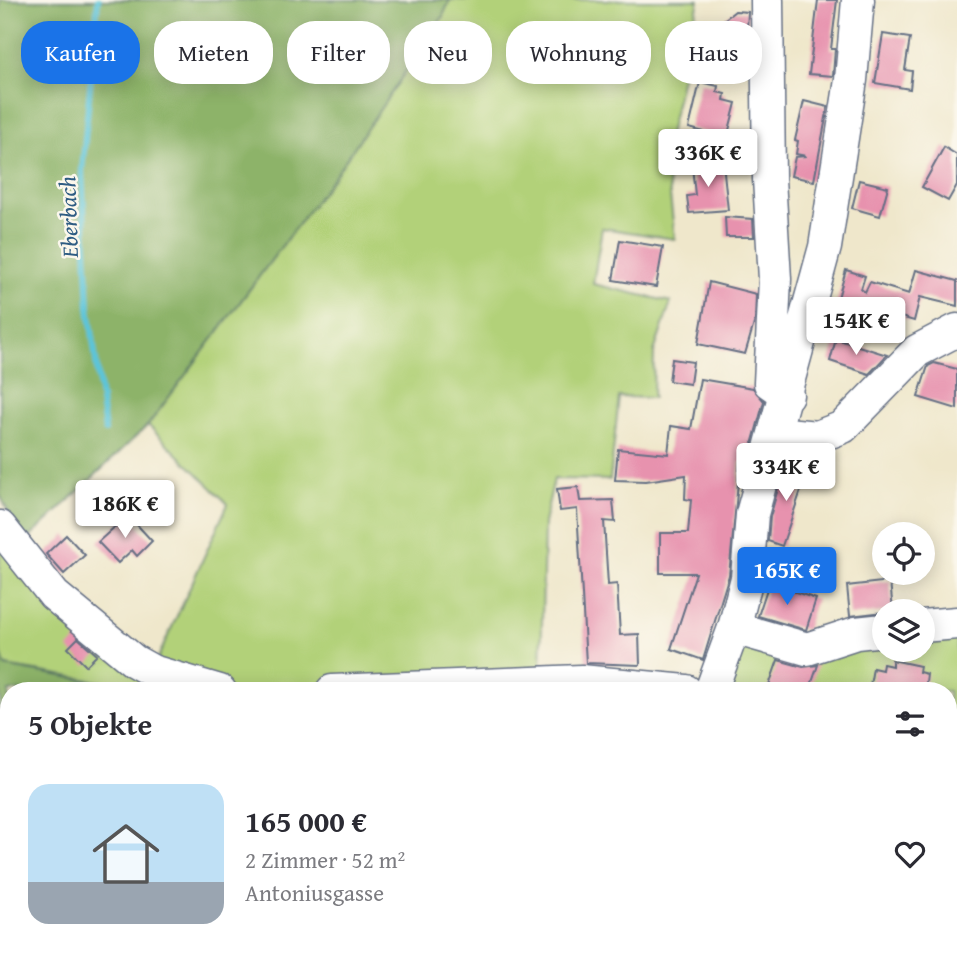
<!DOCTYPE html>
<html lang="de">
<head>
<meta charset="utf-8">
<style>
  :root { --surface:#fff; --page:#f7f7f7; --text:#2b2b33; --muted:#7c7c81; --accent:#1a73e8 }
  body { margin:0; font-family:"Gentium Book Plus",serif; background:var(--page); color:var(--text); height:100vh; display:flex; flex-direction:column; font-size:26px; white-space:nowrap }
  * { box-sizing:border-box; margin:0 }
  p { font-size:23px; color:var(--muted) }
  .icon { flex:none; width:38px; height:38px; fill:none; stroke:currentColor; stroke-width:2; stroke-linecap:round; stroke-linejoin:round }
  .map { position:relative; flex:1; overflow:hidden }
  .sheet { position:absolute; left:0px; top:682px; width:957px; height:275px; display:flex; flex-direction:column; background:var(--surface); border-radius:28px 28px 0 0; box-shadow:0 4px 18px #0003 }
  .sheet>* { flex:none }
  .top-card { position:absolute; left:21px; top:21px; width:915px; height:63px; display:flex; gap:14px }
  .buttons { position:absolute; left:872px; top:522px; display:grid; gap:14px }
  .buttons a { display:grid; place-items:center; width:63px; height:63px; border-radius:50%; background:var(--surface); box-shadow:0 4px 18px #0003; font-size:35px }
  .price { position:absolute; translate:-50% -60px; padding:0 16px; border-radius:7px; background:#fff; color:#222; font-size:23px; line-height:46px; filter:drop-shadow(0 2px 4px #0008) }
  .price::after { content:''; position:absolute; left:50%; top:42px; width:21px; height:16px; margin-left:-10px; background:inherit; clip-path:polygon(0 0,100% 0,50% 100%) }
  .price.on { background:var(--accent); color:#fff }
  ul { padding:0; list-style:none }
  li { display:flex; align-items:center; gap:21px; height:175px; padding:0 28px }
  li span { display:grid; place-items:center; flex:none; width:196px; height:140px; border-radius:21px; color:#555 }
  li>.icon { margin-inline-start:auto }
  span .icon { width:84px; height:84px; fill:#fffc; stroke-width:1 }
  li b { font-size:30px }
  h2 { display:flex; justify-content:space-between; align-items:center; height:84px; padding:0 28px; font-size:30px }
  .pill { padding:0 24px; border-radius:28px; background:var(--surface); box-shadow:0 4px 18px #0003; font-size:24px; line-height:63px }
  .pill.on { background:var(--accent); color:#fff }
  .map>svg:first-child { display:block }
</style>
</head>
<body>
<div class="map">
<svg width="957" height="956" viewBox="0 0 957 956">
  <rect width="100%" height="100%" fill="#fbf7ec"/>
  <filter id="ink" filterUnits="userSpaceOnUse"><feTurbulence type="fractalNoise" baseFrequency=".0143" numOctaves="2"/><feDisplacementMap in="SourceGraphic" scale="14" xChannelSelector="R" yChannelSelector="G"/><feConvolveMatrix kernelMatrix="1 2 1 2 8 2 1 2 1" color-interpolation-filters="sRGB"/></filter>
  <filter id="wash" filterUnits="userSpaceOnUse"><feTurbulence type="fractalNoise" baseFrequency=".00686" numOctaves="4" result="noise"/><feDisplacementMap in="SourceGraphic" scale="28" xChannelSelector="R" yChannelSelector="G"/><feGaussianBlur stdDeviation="1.57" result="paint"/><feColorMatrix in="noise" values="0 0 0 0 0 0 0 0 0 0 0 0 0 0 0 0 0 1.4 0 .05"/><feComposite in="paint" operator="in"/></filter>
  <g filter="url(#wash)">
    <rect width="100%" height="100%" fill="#efe7cb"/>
    <g fill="#b2d179" stroke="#66806c" stroke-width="2">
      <path d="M450,0H699L665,153L675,239L602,228L593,284L671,302L654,352L653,398L619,397L610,480L554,479L544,523L541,674L332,691H158L5,666L0,650V528L152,671L228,504L148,425L338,171L442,18Z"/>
      <path d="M922,626L957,627V787L949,792L948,691H719L739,646L884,630V649H922Z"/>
    </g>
    <g fill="#8db369" stroke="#547164" stroke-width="2">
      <path d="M0,0H450L442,18L338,171L148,425L23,544L0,495Z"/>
      <path d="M0,650L5,666L147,691H9V948H173L177,956H0Z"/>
    </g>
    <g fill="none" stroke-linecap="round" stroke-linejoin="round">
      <path stroke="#5cc4d9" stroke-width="6" d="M98,0L82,171L89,307L105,431"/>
    </g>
    <g id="blocks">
      <g fill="#e792ae">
        <path d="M818,0H837L831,49H835L833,76L809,74Z"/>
        <path d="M735,11L748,12L746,45L720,23Z"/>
        <path d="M883,34L910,38L905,70L912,71L910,89L875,83Z"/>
        <path d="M700,82L718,86L717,92L725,94L724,100L736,103L727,138L689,128Z"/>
        <path d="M804,101L828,107L814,181L791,176L795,157L806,156L796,154L798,141L795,140Z"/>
        <path d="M944,147L957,155V185L948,201L922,187Z"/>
        <path d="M723,163L728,210L689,213L687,196L695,195L692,166Z"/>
        <path d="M859,180L888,187L880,216L852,208Z"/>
        <path d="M725,217L753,219L754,237H726Z"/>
        <path d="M620,240L663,247L656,287L613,280Z"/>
        <path d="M846,270L865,276L861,289L865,292L870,282L909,294L916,270L957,281V306L920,297L914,321L861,305L854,329L831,322Z"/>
        <path d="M709,282L756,294L755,320L745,354L698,344Z"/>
        <path d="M836,339L887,355L869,374L830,361Z"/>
        <path d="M672,359L693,362L690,384L669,381Z"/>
        <path d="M934,363L957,369V409L918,397L928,366Z"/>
        <path d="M700,379L753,388L764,401L747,463L740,462L729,575L703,660L671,649L696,573H660V533H688L691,500L685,499L686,475L646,481L615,480L618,449L668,454L671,426L691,429Z"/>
        <path d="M785,464L808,470L782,546L768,541L770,517Z"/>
        <path d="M578,487L580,501L613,500L615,522L604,521L608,585L617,584L620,635L639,634L640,665L586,663L577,509L560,511L557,489Z"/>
        <path d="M128,515L152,541L137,556L132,550L118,563L98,542Z"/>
        <path d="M66,535L85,555L64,574L46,554Z"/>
        <path d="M890,581L893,611L850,616L847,586Z"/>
        <path d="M769,583L816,599L806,630L758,616Z"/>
        <path d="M78,638L97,655L86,666L68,648Z"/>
        <path d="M778,660L803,667L818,665L809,691H767Z"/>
        <path d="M892,660L920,666L919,672L927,674L925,691H869L873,668L882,670L883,664L892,666Z"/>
      </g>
    </g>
  </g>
  <g filter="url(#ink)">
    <use href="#blocks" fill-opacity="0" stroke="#656f84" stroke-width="2"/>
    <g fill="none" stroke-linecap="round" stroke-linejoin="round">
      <g stroke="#656f84" stroke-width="35">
        <g id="minor">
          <path d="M767,0L769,179L775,279L770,383L787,395"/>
          <path d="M776,433L817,437L843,427L917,351L957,330"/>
          <path d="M0,527L54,595L134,661L152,671L220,691"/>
          <path d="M922,626L957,623"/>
          <path d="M734,628L807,649L856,633L884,630"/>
          <path d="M332,691L581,681L686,691"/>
          <path d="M711,691L734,628L747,578L752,514L825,247L851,80L858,0"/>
          <path d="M444,948V956"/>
          <path d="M663,956L664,948"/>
        </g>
      </g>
      <use href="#minor" stroke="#fff" stroke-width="32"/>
    </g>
  </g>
  <g text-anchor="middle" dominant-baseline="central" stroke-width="5" stroke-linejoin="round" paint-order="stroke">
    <g font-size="23" font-style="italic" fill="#2e5c83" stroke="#fbf7ec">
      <text transform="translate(68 217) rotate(-92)">Eberbach</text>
    </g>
  </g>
</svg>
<div class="buttons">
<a><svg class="icon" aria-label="locate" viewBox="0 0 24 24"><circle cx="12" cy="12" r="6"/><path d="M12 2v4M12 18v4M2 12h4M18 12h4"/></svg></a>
<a><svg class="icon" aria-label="layers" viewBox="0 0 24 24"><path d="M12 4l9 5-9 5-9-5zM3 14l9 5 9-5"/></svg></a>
</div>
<b class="price" style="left:708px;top:189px">336K €</b>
<b class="price" style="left:856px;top:357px">154K €</b>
<b class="price" style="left:786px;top:503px">334K €</b>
<b class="price" style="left:125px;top:540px">186K €</b>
<b class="price on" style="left:787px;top:607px">165K €</b>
<div class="top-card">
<a class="pill on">Kaufen</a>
<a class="pill">Mieten</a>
<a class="pill">Filter</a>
<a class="pill">Neu</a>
<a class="pill">Wohnung</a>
<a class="pill">Haus</a>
</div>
<section class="sheet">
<h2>5 Objekte<svg class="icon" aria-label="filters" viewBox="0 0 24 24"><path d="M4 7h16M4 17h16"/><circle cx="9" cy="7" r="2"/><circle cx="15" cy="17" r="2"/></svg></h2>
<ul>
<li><span style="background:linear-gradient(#bfe0f5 70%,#9aa5b1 0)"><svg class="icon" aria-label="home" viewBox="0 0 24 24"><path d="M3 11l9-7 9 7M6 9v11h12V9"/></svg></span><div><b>165 000 €</b><p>2 Zimmer · 52 m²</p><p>Antoniusgasse</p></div><svg class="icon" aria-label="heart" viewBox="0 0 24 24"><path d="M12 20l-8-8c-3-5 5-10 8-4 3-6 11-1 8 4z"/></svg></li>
</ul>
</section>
</div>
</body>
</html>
